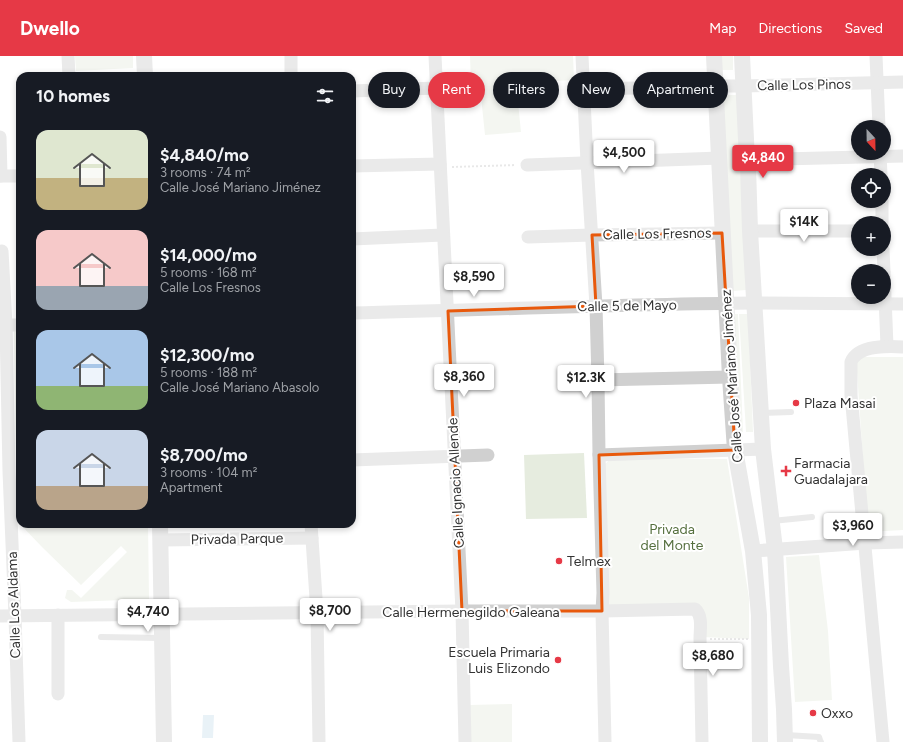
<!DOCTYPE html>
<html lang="en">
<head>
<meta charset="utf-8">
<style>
  :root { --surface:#171b24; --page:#20242c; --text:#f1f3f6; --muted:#9ea1a6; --accent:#e63946 }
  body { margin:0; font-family:Figtree,sans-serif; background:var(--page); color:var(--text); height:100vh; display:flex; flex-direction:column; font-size:15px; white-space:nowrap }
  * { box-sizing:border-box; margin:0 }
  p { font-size:13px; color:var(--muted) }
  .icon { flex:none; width:22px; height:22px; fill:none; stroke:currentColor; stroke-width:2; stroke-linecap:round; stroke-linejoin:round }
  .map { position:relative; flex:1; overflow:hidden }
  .drawer { position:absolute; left:16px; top:16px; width:340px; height:456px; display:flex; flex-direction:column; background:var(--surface); border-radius:12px; box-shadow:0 2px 6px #0003 }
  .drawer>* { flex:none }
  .guide { position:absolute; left:368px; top:16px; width:380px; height:36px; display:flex; gap:8px }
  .needle { width:26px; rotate:158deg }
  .tools { position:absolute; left:851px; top:64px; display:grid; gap:8px }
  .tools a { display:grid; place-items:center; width:40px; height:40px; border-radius:50%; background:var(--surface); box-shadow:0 2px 6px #0003; font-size:20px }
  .price { position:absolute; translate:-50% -34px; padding:0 9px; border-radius:4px; background:#fff; color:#222; font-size:13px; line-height:26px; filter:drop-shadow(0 1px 2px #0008) }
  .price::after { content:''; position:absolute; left:50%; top:24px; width:12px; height:9px; margin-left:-6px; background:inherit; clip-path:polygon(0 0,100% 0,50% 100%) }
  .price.selected { background:var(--accent); color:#fff }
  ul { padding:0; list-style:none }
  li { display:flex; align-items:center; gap:12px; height:100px; padding:0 20px }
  li span { display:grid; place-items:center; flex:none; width:112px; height:80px; border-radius:12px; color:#555 }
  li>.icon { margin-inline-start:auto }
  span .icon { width:48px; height:48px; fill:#fffc; stroke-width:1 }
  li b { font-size:17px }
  h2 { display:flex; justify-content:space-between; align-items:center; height:48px; padding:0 20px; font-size:17px }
  .chip { padding:0 14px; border-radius:18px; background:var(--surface); box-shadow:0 2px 6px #0003; font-size:14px; line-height:36px }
  .chip.selected { background:var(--accent); color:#fff }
  header { display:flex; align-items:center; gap:24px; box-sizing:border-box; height:56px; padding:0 20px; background:var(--accent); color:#fff }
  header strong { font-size:19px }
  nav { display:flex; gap:22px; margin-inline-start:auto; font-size:14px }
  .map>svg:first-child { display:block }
</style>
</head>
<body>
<header>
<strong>Dwello</strong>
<nav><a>Map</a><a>Directions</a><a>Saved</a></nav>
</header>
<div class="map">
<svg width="903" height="686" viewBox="0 0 903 686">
  <rect width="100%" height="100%" fill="#fff"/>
  <g fill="#e6ecdf">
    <path d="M75,0H133V12L76,15Z"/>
    <path d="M470,0H573L574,24L516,27L521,76L485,79L480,31L471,26Z"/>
    <rect x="722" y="0" width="11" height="14"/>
    <path d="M723,39H737L746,234L732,235Z"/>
    <path d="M729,258H738L743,376H736Z"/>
    <path d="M739,258H748L753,376H746Z"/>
    <path d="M14,275H20V407H16Z"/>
    <path d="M856,301H903V474L868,476Z"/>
    <path d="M584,397L587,462L526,463L524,399Z"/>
    <path d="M612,402L727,403L749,542V583L702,581L699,549L697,547L607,550L605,408Z"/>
    <path d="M20,468H148L149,543L71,546L65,542L67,534H72L81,542L127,496L121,490L81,529L42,491Z"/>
    <path d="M819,499L828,575L832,644L795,646L786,501Z"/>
    <path d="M512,648V686H471L470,649Z"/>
  </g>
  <path fill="#cfe2ee" d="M203,659H214L213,682H202Z"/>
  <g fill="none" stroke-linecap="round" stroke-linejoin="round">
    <g stroke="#cdcdcd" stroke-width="2" stroke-dasharray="2 2" stroke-linecap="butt">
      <path d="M452,111L516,109"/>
      <path d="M710,583H748"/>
    </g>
    <g stroke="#d0d0d0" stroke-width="6">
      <path d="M761,357L791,356"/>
      <path d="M772,465L812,461"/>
      <path d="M101,581L161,582"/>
      <path d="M786,679L819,681L820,684L821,686"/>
    </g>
    <g stroke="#d0d0d0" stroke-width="13">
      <path d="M68,0L69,20"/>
      <path d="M291,0V20"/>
      <path d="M435,0L462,555L465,686"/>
      <path d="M582,0L587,106L596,250L598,324L599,399L603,537L602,555L605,686"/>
      <path d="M876,0L879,71"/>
      <path d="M584,33L687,31L716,30H743L903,26"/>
      <path d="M352,35L437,32"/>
      <path d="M0,81L1,120"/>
      <path d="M880,97L881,119"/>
      <path d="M747,104L903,100"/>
      <path d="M527,109L720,102"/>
      <path d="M352,110L440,108"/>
      <path d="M0,120H20"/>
      <path d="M882,145V167"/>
      <path d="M750,175H858"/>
      <path d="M528,181L592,179L722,177"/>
      <path d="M352,183L443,179"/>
      <path d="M883,193L884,215"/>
      <path d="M2,195L6,269L9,415L15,560L19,686"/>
      <path d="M884,216L887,290"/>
      <path d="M352,257C486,254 620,248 755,247C804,247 854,248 903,248"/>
      <path d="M0,269H20"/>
      <path d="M598,324L730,321"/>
      <path d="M599,399L763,393"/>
      <path d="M352,404L488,399"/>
      <path d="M311,468L317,557L319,686"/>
      <path d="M161,484L312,482"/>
      <path d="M753,495L866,487L903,486"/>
      <path d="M0,560L462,555H602L695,553C703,560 700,573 700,583L702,686"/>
      <path d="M58,638V559"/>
      <path d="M883,686L851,339V306C858,289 887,290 903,291"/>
    </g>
    <g stroke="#d0d0d0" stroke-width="16">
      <path d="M144,0L145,20"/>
      <path d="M714,0L730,321L735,394L753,495L759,559L760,686"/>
      <path d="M742,0L747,104L748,111L750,175L763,393L775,493L781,610L784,653L785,686"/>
      <path d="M160,468L164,686"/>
    </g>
  </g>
  <path d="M0 0H903V686H0ZM722,177L735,394L599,399L602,555H462L448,255L596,250L592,179Z" fill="#fff" fill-opacity=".55" fill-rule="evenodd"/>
  <path fill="none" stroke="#e8590c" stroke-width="3" stroke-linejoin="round" d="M722,177L735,394L599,399L602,555H462L448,255L596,250L592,179Z"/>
  <g fill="#e63946" stroke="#fff" stroke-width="1.5">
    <circle cx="796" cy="347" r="4"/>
    <path d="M784 409h4v4h4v4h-4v4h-4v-4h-4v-4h4z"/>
    <circle cx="559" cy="505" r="4"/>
    <circle cx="558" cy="604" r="4"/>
    <circle cx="813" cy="657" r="4"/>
  </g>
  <g text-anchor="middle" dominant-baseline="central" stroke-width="4" stroke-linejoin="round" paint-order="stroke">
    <g font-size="14" fill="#333" stroke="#fff">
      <text transform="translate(804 29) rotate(-1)">Calle Los Pinos</text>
      <text transform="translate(657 178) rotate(-1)">Calle Los Fresnos</text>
      <text transform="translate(627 250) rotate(-1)">Calle 5 de Mayo</text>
      <text transform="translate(732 320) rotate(-94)">Calle José Mariano Jiménez</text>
      <text transform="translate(456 427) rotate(-93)">Calle Ignacio Allende</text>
      <text transform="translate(237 483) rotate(-1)">Privada Parque</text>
      <text transform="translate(14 549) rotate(-92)">Calle Los Aldama</text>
      <text x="471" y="556">Calle Hermenegildo Galeana</text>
    </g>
    <g font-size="14" fill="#333" stroke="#fff" text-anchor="start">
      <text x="804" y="347">Plaza Masai</text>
      <text x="794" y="407">Farmacia<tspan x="794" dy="16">Guadalajara</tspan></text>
      <text x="567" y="505">Telmex</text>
      <text x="550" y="596" text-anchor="end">Escuela Primaria<tspan x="550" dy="16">Luis Elizondo</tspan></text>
      <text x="821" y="657">Oxxo</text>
    </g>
    <g font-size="14" fill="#56703f" stroke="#fff">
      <text x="672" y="473">Privada<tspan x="672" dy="16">del Monte</tspan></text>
    </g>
  </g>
</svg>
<div class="tools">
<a><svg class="needle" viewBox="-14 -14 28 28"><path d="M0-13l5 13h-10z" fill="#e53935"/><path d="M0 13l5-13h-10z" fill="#9ea1a6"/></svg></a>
<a><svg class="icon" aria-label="locate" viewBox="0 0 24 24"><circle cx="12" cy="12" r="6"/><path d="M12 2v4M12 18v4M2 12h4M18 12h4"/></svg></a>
<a>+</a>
<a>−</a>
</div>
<b class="price" style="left:624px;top:118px">$4,500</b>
<b class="price selected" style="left:763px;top:123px">$4,840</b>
<b class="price" style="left:804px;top:187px">$14K</b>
<b class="price" style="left:474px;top:242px">$8,590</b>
<b class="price" style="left:464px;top:342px">$8,360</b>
<b class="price" style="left:586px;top:343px">$12.3K</b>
<b class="price" style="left:853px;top:491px">$3,960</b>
<b class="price" style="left:330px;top:576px">$8,700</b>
<b class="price" style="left:148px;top:577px">$4,740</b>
<b class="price" style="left:713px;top:621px">$8,680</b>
<div class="guide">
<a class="chip">Buy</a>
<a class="chip selected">Rent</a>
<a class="chip">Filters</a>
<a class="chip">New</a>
<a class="chip">Apartment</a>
</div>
<section class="drawer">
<h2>10 homes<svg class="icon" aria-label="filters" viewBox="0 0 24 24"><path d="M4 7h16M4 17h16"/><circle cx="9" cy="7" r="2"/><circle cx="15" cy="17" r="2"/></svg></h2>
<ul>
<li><span style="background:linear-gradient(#dfe7d0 60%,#c2b280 0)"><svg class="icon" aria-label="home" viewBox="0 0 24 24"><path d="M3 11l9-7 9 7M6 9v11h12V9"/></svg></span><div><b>$4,840/mo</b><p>3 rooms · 74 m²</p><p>Calle José Mariano Jiménez</p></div></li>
<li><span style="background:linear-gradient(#f6c9c9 70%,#9aa5b1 0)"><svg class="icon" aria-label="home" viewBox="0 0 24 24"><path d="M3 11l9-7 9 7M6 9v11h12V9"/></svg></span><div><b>$14,000/mo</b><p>5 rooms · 168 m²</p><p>Calle Los Fresnos</p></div></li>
<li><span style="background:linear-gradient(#a9c7e8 70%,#8fb573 0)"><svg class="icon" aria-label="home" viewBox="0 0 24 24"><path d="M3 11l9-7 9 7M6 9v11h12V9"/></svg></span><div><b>$12,300/mo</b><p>5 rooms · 188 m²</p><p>Calle José Mariano Abasolo</p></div></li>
<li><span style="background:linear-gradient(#c9d6e8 70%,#b9a48a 0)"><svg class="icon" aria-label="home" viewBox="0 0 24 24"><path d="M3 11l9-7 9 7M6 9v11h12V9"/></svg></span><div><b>$8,700/mo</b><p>3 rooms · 104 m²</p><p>Apartment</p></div></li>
</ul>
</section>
</div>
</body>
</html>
